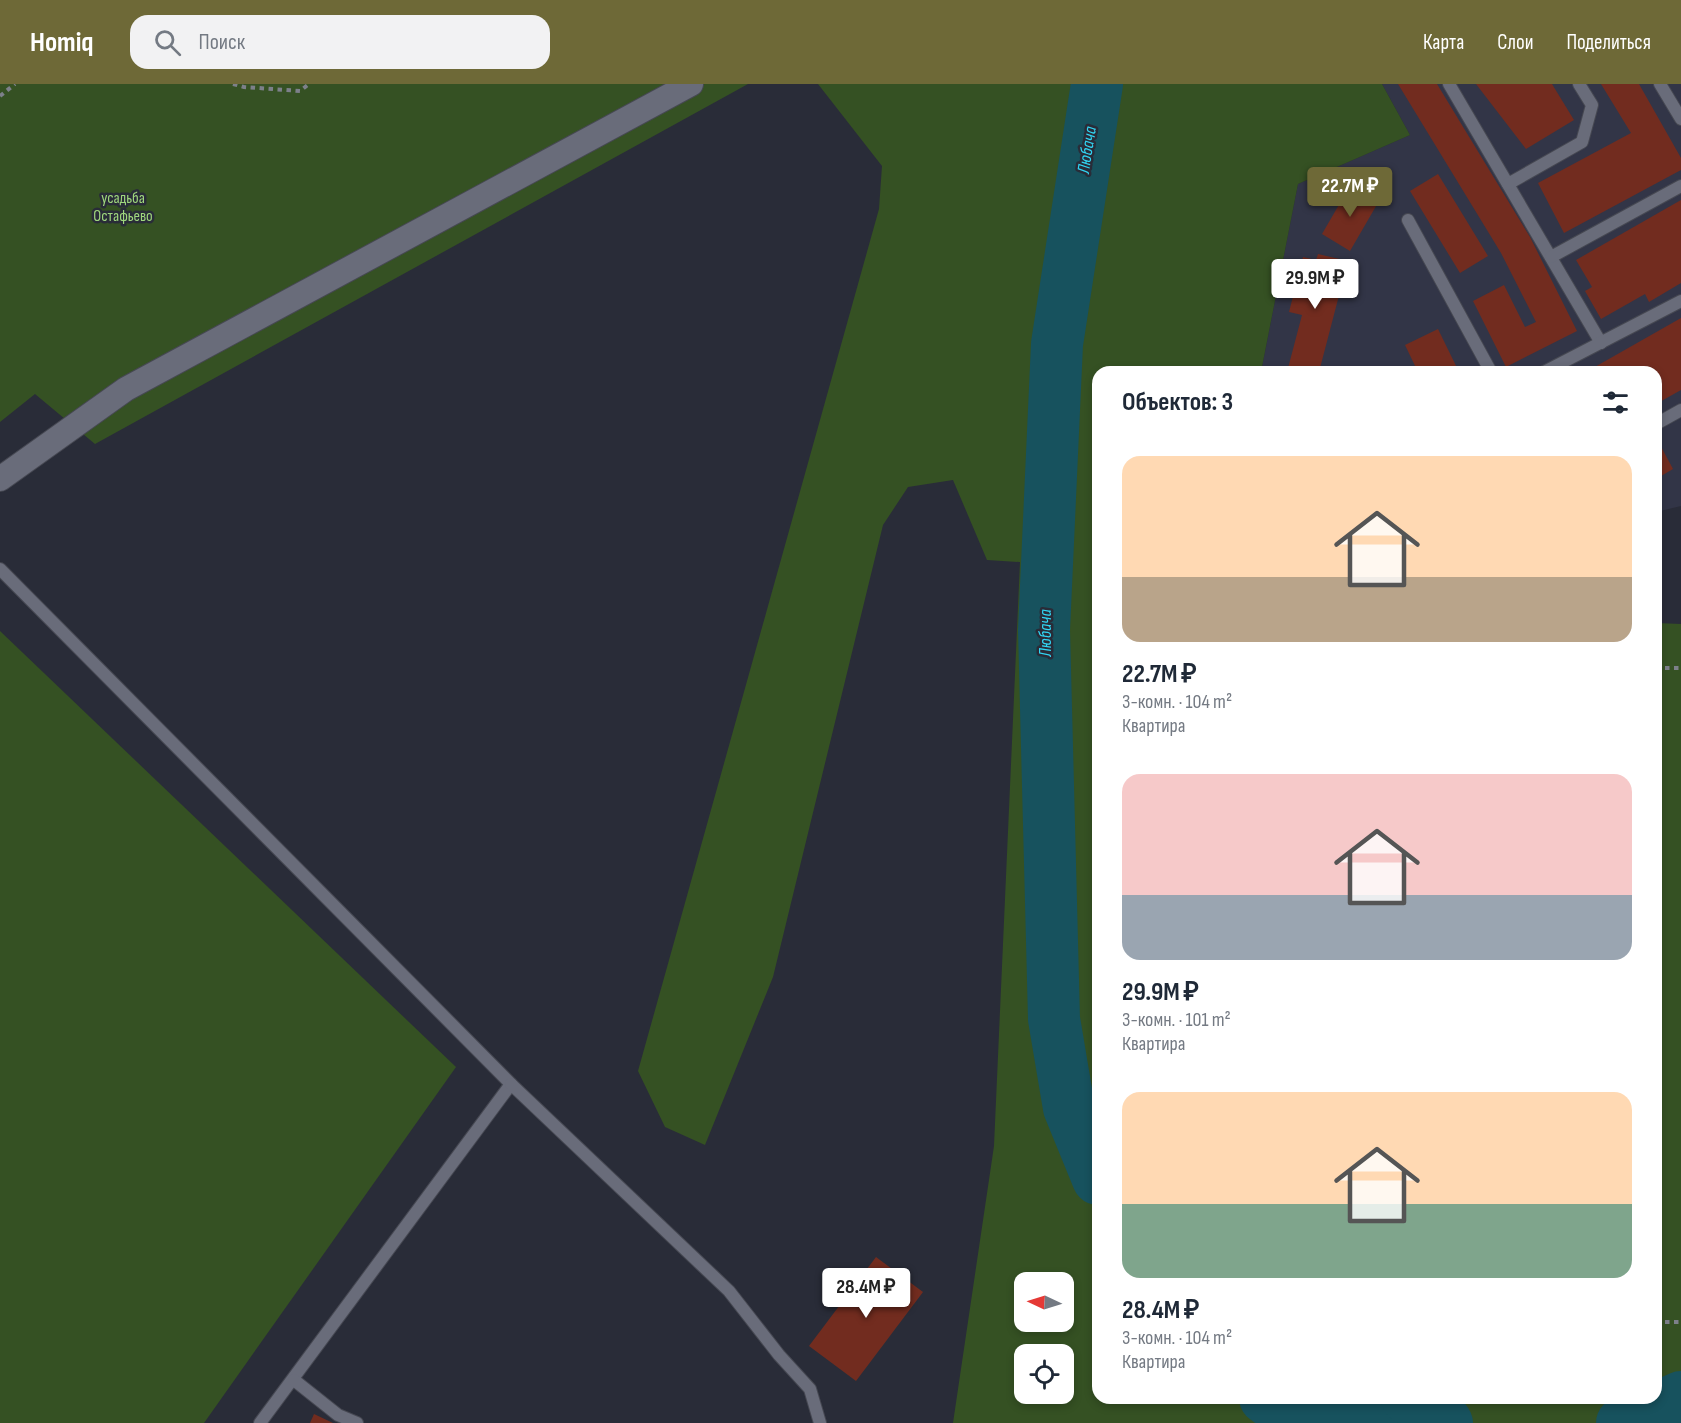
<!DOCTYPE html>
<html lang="ru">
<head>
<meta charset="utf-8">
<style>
  :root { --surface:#fff; --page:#f2f2f3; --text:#1f2937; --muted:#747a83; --accent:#6e6937 }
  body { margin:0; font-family:"Sofia Sans Condensed",sans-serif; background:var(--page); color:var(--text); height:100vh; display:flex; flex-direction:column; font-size:22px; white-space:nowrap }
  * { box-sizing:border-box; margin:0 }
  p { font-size:20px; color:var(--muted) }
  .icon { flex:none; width:33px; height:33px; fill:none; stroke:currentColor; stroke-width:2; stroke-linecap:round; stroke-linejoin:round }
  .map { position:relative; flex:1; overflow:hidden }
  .side { position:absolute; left:1092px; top:282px; width:570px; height:1038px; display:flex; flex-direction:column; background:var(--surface); border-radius:18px; box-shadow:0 3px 9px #0003 }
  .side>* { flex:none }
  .needle { width:39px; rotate:274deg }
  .buttons { position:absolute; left:1014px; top:1188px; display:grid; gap:12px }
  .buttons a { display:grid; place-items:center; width:60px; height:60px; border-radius:12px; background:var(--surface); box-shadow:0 3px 9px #0003; font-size:30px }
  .price { position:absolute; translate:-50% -51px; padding:0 14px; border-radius:6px; background:#fff; color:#222; font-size:20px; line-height:39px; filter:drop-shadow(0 2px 3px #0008) }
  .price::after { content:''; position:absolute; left:50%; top:36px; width:18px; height:14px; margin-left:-9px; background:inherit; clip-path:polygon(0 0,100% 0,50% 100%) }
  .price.current { background:var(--accent); color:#fff }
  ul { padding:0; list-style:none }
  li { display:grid; align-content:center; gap:12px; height:318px; padding:0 30px }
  li span { display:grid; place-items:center; height:186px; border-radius:18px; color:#555 }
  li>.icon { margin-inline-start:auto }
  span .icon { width:108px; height:108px; fill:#fffc; stroke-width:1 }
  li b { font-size:26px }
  h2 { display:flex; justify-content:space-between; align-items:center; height:72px; padding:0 30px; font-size:26px }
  header { display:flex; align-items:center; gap:36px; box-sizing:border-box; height:84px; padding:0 30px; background:var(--accent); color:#fff }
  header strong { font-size:28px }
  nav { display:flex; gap:33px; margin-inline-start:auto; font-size:21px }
  .search { width:420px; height:54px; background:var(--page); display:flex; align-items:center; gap:15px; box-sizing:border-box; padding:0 21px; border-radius:18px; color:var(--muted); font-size:22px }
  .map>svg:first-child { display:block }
</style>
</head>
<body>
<header>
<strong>Homiq</strong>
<div class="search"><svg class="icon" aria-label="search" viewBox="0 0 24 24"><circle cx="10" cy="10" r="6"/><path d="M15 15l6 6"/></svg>Поиск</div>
<nav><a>Карта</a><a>Слои</a><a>Поделиться</a></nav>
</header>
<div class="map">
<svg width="1681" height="1339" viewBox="0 0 1681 1339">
  <rect width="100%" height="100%" fill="#292c38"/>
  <path fill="#323547" d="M1382,0H1681V422L1656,428V288H1261L1298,100L1410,51Z"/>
  <g fill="#355123" fill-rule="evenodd">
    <path d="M0,0H748L95,360L35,310L0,338Z"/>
    <path d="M818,0H1382L1410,51L1298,100L1261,288H1098V1314H1656V539L1681,540V1339H953L994,1062L1020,478L987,476L953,396L908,403L883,441L773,893L705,1061L665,1043L638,987L879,125L882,82ZM1024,1198H1064V1238H1024ZM1024,1270H1064V1310H1024Z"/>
    <path d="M0,547L456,983L204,1339H0Z"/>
  </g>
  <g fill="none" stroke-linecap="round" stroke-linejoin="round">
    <g stroke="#17525e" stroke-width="52">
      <path d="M1097,0L1057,260L1044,546L1054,935L1069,1024L1098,1095"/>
      <path d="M1265,1314L1294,1335L1335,1336L1371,1322L1403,1314"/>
      <path d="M1407,1314L1442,1332L1447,1339"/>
      <path d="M1622,1339L1681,1313"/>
    </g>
  </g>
  <g fill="#722c1f">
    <path d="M1398,0H1437L1530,153L1577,247L1506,283L1473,217L1504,201L1525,243L1536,238L1501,169Z"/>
    <path d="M1476,0H1552L1574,36L1526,65Z"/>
    <path d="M1601,0H1639L1681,74V86L1564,149L1538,99L1631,49Z"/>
    <path d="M1438,90L1488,172L1460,189L1410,107Z"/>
    <path d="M1351,100L1379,117L1350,167L1322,150Z"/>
    <path d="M1681,116V199L1649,218L1645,210L1601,235L1585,207L1592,203L1576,176Z"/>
    <path d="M1318,170L1348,177L1319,288H1287L1302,231L1289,228L1303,173L1316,176Z"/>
    <path d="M1681,234V306L1656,320V288H1586Z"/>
    <path d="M1438,245L1459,288H1418L1405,261Z"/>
    <path d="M1658,357L1673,385L1656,395V358Z"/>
    <path d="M876,1173L923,1208L856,1297L809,1262Z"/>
    <path d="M314,1330L333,1339H310Z"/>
  </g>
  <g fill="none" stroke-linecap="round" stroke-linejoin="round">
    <g stroke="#464852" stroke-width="14">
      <g id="service">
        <path d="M1449,0L1601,259"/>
        <path d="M1660,0L1681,35"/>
        <path d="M1508,100L1582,58L1592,21L1579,0"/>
        <path d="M1408,136L1491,288"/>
        <path d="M1551,173L1681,102"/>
        <path d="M1544,288L1681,217"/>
        <path d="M1656,340L1681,326"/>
        <path d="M0,485L511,1000L260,1339"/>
        <path d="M511,1000L729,1207L779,1271L810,1305L820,1339"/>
        <path d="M294,1296L338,1331L357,1339"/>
      </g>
    </g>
    <g stroke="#464852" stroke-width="26">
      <path id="minor" d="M0,395L126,305L691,0"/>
    </g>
    <g stroke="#7d808a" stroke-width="4" stroke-dasharray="4.5 4.5" stroke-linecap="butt">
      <path d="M233,0L244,3L300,7L309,0"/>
      <path d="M0,12L15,0"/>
      <path d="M1656,584H1681"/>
      <path d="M1656,1238H1681"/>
    </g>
    <use href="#service" stroke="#696c7a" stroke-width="12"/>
    <use href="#minor" stroke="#696c7a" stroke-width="24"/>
  </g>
  <g text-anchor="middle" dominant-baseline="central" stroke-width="5" stroke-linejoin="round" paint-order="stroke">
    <g font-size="16" fill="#9fd77d" stroke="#292c38">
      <text x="123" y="114">усадьба<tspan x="123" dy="18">Остафьево</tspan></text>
    </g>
    <g font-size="18" font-style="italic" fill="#31d6f4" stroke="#292c38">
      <text transform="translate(1087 66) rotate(-81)">Любача</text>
      <text transform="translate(1045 549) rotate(-90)">Любача</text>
    </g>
  </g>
</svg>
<div class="buttons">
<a><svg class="needle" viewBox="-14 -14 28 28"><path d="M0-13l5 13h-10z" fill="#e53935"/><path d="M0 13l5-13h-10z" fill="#747a83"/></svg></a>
<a><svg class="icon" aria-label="locate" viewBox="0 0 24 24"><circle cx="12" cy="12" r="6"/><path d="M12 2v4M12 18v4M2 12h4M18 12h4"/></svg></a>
</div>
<b class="price current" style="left:1350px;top:134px">22.7M ₽</b>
<b class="price" style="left:1315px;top:226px">29.9M ₽</b>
<b class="price" style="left:866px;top:1235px">28.4M ₽</b>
<section class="side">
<h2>Объектов: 3<svg class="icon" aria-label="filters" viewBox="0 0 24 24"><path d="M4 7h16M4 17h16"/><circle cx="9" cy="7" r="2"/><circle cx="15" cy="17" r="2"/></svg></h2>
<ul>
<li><span style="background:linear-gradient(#ffd9b3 65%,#b9a48a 0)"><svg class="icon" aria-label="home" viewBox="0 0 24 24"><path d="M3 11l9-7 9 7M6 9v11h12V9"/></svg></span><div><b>22.7M ₽</b><p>3-комн. · 104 m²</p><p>Квартира</p></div></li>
<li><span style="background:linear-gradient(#f6c9c9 65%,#9aa5b1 0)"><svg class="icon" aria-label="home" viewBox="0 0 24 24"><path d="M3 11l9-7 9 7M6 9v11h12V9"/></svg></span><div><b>29.9M ₽</b><p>3-комн. · 101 m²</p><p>Квартира</p></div></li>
<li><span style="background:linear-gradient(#ffd9b3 60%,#7fa58c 0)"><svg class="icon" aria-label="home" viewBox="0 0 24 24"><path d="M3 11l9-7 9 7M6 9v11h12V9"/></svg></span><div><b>28.4M ₽</b><p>3-комн. · 104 m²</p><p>Квартира</p></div></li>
</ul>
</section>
</div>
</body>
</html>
